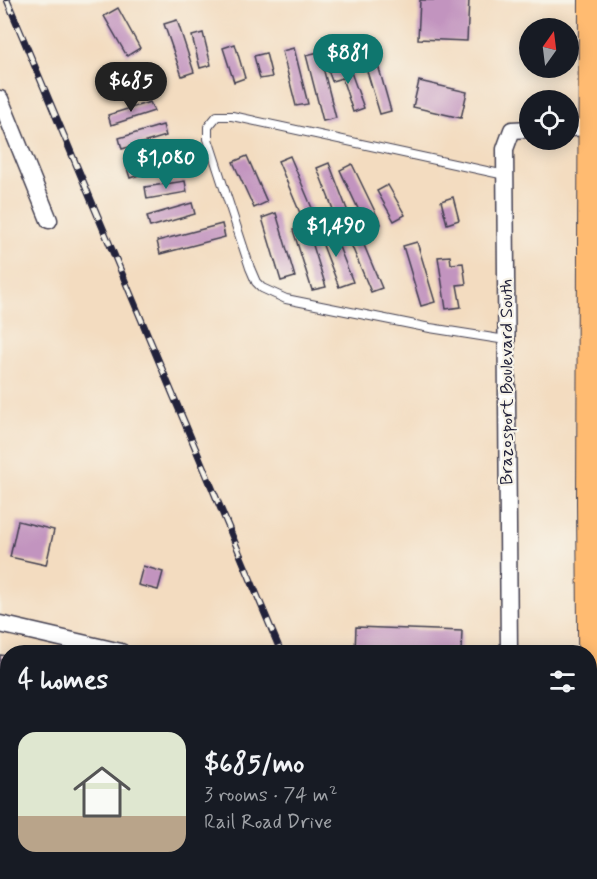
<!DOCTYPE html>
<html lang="en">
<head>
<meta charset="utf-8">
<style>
  :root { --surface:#171b24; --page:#242831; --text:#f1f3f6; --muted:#9ea1a6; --accent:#0f766e }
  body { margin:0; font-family:Mynerve,sans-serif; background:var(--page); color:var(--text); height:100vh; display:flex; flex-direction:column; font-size:22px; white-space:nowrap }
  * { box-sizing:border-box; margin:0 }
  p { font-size:20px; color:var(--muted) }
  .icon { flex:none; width:33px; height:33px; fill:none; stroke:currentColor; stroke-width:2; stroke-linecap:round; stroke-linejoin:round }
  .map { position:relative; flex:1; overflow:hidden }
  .side { position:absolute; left:0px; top:645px; width:597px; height:234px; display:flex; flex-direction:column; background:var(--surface); border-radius:24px 24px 0 0; box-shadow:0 3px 15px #0003 }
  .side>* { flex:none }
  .needle { width:39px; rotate:14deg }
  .fabs { position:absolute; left:519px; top:18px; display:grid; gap:12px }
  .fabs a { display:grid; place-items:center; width:60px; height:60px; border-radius:50%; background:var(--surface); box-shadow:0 3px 15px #0003; font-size:30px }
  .price { position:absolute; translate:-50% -51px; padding:0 14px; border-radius:21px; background:var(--accent); color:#fff; font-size:20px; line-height:39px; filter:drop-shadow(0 2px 3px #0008) }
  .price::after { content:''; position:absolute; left:50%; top:36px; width:18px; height:14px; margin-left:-9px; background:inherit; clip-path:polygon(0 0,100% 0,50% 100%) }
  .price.selected { background:#222; color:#fff }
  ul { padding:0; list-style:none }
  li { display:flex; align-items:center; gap:18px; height:150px; padding:0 18px }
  li span { display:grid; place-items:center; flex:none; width:168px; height:120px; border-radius:18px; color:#555 }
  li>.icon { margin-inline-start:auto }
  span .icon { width:72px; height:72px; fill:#fffc; stroke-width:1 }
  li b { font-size:26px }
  h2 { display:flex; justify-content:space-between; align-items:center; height:72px; padding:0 18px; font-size:26px }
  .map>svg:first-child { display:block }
</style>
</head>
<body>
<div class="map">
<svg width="597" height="879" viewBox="0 0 597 879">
  <rect width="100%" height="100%" fill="#f7f3e8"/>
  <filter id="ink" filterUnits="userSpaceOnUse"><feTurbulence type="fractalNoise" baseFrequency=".0167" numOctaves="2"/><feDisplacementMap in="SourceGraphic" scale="12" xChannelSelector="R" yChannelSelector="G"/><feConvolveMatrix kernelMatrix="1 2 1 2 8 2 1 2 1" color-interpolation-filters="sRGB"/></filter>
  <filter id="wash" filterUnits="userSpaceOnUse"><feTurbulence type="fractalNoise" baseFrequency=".008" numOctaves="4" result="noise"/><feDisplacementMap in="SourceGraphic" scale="24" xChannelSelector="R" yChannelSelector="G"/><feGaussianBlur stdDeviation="1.35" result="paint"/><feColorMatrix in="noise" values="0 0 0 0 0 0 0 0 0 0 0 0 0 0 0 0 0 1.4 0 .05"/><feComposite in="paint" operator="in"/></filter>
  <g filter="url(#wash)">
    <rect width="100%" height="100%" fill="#f3dcc0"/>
    <g id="blocks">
      <g fill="#c294bf">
        <path d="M420,0H469L467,41L418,39Z"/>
        <path d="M118,8L140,48L127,56L104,16Z"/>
        <path d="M177,20L194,72L182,76L164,24Z"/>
        <path d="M203,33L211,65L200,68L192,36Z"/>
        <path d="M235,44L245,78L234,82L223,48Z"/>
        <path d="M294,48L308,104L296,106L282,51Z"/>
        <path d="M319,52L336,118L323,121L306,55Z"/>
        <path d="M266,53L272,77L260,79L254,56Z"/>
        <path d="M348,64L364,108L353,112L342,78L332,81L328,70Z"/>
        <path d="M378,65L391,111L380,114L366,68Z"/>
        <path d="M419,81L467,92L461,118L413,107Z"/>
        <path d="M150,102L154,111L111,125L108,115Z"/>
        <path d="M163,125L166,136L122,149L119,138Z"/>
        <path d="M186,145L190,158L130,178L126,165Z"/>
        <path d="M247,156L267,202L254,208L233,162Z"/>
        <path d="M290,156L312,208L300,213L278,161Z"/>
        <path d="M329,163L350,217L338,222L317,168Z"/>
        <path d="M352,164L381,224L368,230L340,170Z"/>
        <path d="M185,181L187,192L147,199L145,187Z"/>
        <path d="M388,185L405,215L394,221L377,191Z"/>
        <path d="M453,197L459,220L447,224L441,201Z"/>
        <path d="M192,203L195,214L150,227L147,216Z"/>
        <path d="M276,213L295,277L281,281L262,218Z"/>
        <path d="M222,224L225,237L160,254L157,241Z"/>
        <path d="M307,226L326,287L312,290L293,230Z"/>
        <path d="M332,229L353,282L339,287L319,235Z"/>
        <path d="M361,238L382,288L371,292L350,242Z"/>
        <path d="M417,242L435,302L421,306L403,246Z"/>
        <path d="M450,256L451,264L463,263L466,284L457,285L461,307L446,309L438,257Z"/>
        <path d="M18,521L54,530L46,565L10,557Z"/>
        <path d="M143,566L163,572L158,590L138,585Z"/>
        <path d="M356,627L462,631L461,652H355Z"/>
        <path d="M0,655L8,656V698L0,696Z"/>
        <path d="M111,872H139L137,879L110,878Z"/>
        <path d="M268,872H298L296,879H266Z"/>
        <path d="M441,872H472L471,879H440Z"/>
      </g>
    </g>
  </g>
  <g filter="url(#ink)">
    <use href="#blocks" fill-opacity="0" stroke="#413e4f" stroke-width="1.5"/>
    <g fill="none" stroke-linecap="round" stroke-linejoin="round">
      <g stroke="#413e4f" stroke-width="10">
        <path id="service" d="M505,175L232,116H217L208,127V139L250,268L256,282L262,288L286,299L430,328L506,340"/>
      </g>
      <g stroke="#413e4f" stroke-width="19">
        <g id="minor">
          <path d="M0,99L49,220"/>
          <path d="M568,128L592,127"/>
          <path d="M0,624L121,652"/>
          <path d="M509,652L505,149L512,130L530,129"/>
          <path d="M510,872V879"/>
          <path d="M196,879L198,872"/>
        </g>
      </g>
      <g stroke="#413e4f" stroke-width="28">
        <path id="primary" d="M592,0L590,502L593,879"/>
      </g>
      <use href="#service" stroke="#fff" stroke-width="8"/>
      <use href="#minor" stroke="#fff" stroke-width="16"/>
      <use href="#primary" stroke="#ffbb71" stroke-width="26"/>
      <g stroke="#22223b" stroke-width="7">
        <g id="rail">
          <path d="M7,0L281,652"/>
          <path d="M373,872L376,879"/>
        </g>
      </g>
      <use href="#rail" stroke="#f7f3e8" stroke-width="4.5" stroke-dasharray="14" stroke-linecap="butt"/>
    </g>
  </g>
  <g text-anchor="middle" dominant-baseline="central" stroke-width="4.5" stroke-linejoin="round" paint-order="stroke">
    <g font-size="18" fill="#22223b" stroke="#f7f3e8">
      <text transform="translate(507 382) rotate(-90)">Brazosport Boulevard South</text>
    </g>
  </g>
</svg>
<div class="fabs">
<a><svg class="needle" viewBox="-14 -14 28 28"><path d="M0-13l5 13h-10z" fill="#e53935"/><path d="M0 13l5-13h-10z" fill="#9ea1a6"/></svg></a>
<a><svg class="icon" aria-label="locate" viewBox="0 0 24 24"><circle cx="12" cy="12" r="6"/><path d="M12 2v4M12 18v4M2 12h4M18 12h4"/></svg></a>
</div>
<b class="price" style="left:348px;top:85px">$881</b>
<b class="price selected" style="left:131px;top:113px">$685</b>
<b class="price" style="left:166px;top:190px">$1,080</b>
<b class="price" style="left:336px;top:258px">$1,490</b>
<section class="side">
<h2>4 homes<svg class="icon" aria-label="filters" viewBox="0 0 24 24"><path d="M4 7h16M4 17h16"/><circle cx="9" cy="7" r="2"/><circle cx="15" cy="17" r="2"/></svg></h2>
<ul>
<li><span style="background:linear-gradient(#dfe7d0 70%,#b9a48a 0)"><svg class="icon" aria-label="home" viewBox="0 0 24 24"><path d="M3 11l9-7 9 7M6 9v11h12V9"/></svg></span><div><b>$685/mo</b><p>3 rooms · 74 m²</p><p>Rail Road Drive</p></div></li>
</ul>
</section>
</div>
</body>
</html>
